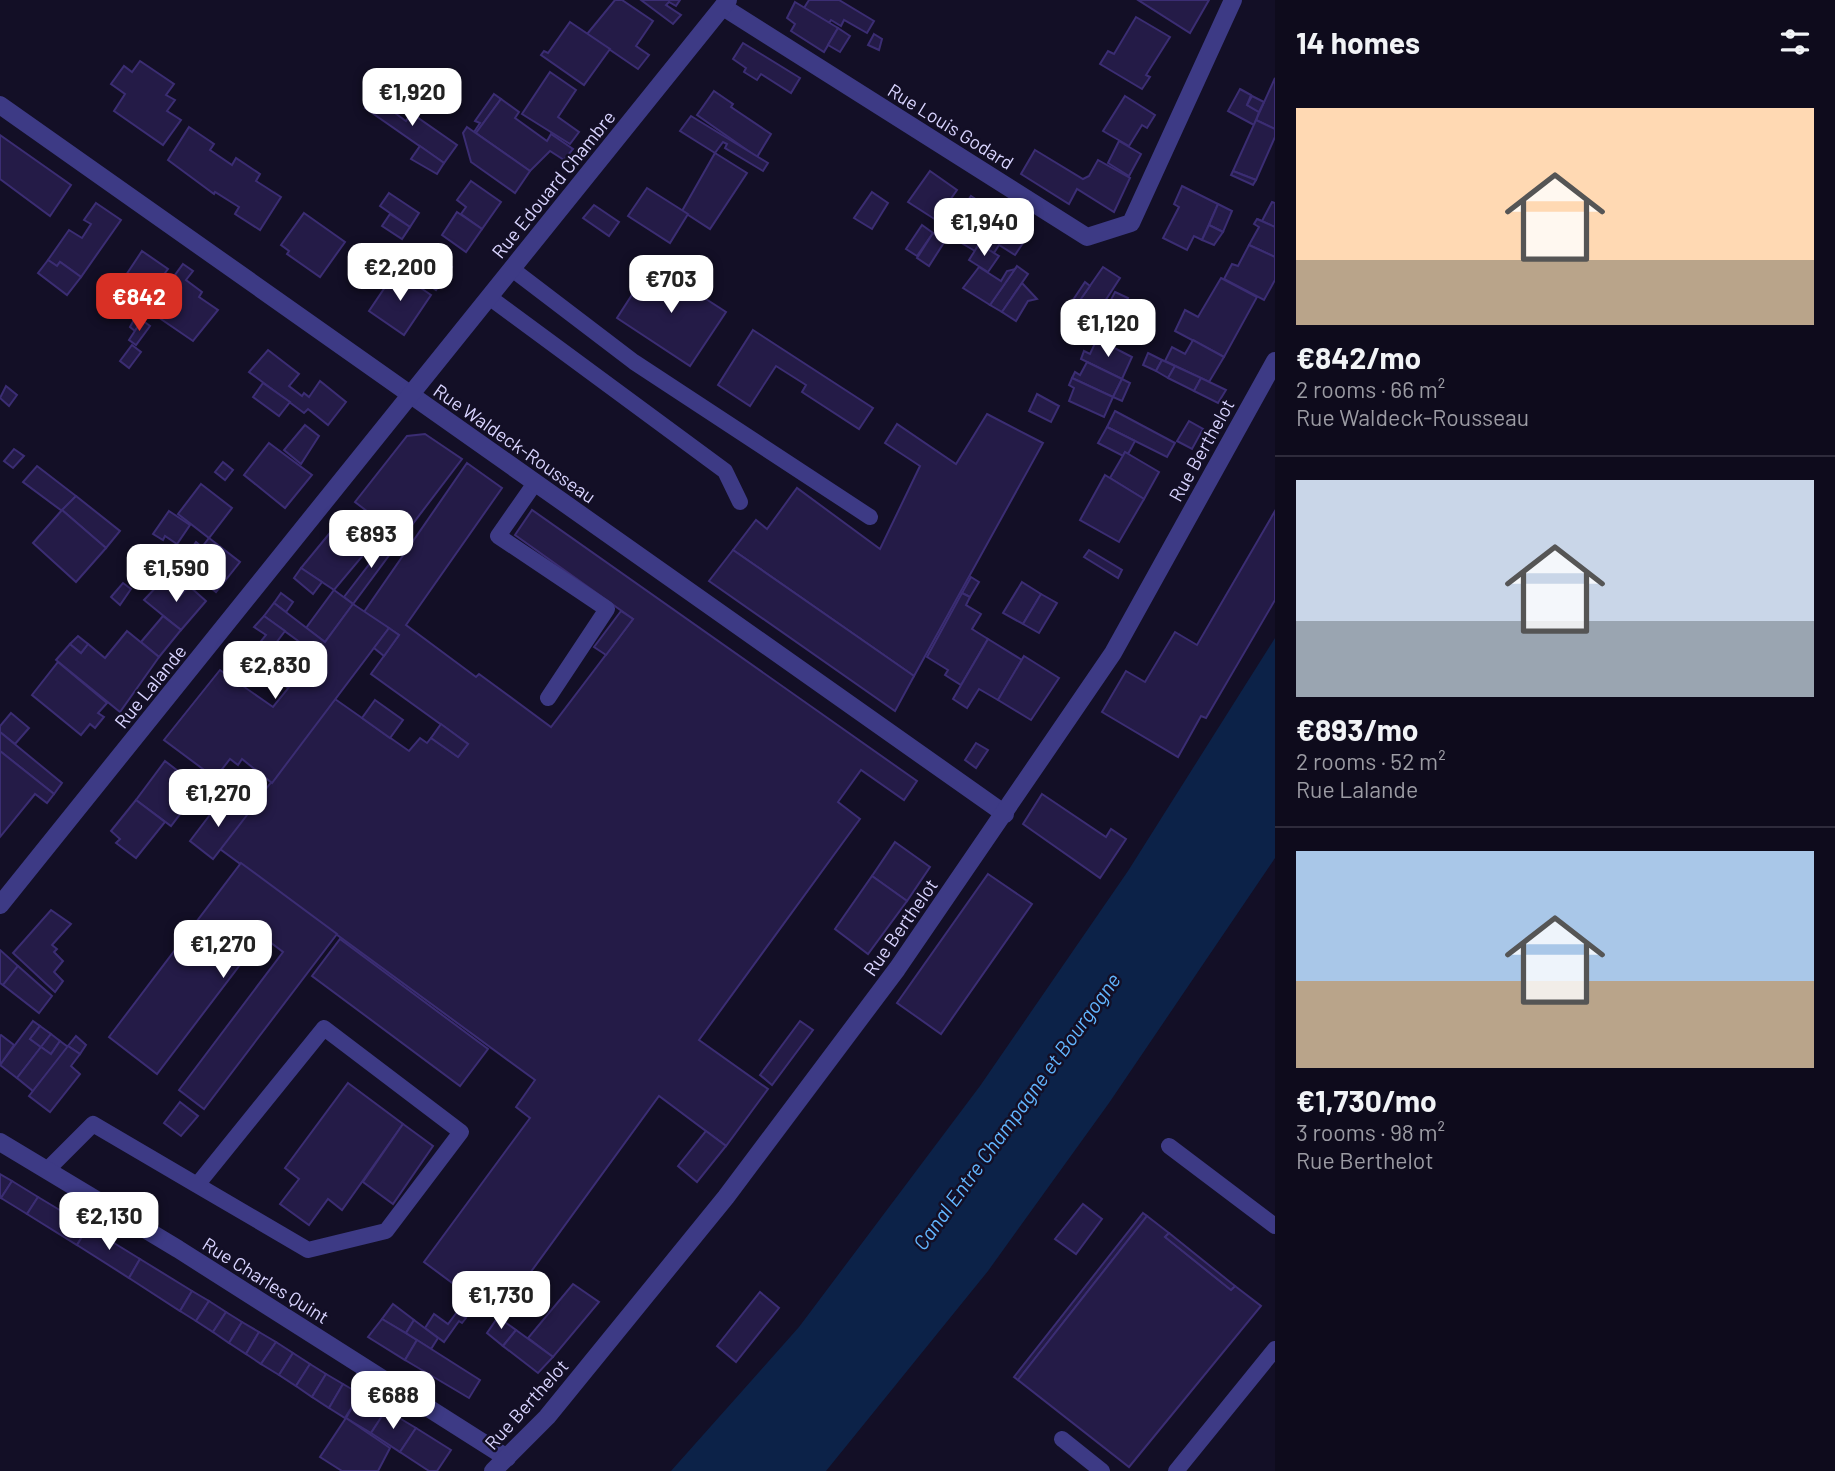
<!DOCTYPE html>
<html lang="en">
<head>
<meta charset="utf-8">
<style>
  :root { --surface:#0e0b1c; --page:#1c1929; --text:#f1f3f6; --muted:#9b9ba3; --line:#2e2b3b; --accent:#d93025 }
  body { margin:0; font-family:Barlow,sans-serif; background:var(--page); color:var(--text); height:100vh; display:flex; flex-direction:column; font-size:26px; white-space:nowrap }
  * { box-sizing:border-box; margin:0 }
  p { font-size:23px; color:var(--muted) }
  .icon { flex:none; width:38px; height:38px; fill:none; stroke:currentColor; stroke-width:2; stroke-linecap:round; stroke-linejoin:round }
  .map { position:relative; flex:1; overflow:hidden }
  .panel { display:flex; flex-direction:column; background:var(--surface); width:560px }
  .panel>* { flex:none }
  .price { position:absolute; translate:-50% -60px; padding:0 16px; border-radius:14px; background:#fff; color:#222; font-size:23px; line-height:46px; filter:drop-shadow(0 2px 4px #0008) }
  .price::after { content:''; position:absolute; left:50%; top:42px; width:21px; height:16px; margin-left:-10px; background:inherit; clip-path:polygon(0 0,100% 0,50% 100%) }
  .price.active { background:var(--accent); color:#fff }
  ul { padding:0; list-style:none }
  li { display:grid; align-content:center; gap:14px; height:371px; padding:0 21px }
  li+li { border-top:2px solid var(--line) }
  li span { display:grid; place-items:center; height:217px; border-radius:0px; color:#555 }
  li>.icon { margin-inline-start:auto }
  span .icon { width:126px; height:126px; fill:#fffc; stroke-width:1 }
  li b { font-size:30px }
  h2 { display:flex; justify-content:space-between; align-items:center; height:84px; padding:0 21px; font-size:30px }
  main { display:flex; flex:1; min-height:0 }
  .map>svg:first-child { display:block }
</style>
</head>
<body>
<main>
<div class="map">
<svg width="1275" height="1471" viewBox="0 0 1275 1471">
  <rect width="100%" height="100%" fill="#130f26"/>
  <path fill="#0c2248" d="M1275,638V858L1109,1103L988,1271L826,1471H671L799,1327L980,1086L1128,871Z"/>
  <g fill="#241b47" stroke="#3b2d73" stroke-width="2">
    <path d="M615,0H622L653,21L636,46L649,55L638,69L587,34Z"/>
    <path d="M641,0H680L676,6L669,2L666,5L681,15L673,24Z"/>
    <path d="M809,0H839L874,21L867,33L844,20L841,26L831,20L829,23L804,8Z"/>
    <path d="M1138,0H1209L1190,33Z"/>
    <path d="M795,2L838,28L824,52L791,31L795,24L787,18Z"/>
    <path d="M1136,17L1170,37L1146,75L1150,77L1142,89L1100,64L1108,51L1114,54Z"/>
    <path d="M570,22L610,49L584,85L541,55L544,51L548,53Z"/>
    <path d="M838,28L850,36L840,52L828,45Z"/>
    <path d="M874,34L882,39L879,50L868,45Z"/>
    <path d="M743,43L800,78L791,93L761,74L757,80L744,72L746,68L733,59Z"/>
    <path d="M140,61L174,84L166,95L175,100L167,111L181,120L163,145L114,111L125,94L111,84L124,66L132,72Z"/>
    <path d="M550,72L576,90L558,117L579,132L570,144L522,114Z"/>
    <path d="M1275,78V129L1256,120Z"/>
    <path d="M1240,89L1251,95L1247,105L1259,112L1254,125L1228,111Z"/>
    <path d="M714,91L733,104L731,107L771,134L757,157L697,115Z"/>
    <path d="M375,92L398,108L395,113L406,121L411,113L457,145L444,163L365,108Z"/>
    <path d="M494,94L501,99L476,133L474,132L480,123L475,121Z"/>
    <path d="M1125,96L1155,115L1147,128L1142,125L1129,146L1103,131Z"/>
    <path d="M1252,96L1264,102L1259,112L1247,105Z"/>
    <path d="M501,99L519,112L515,118L547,141L551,134L573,149L564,160L550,151L530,171L476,133Z"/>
    <path d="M691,116L768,163L763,171L725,148L727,144L723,142L715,153L680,131Z"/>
    <path d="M1256,120L1275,129V137L1256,180L1233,171Z"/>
    <path d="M189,127L214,144L210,150L232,165L236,158L260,174L256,181L281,197L260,230L235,214L239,207L215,192L214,194L168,160Z"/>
    <path d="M467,127L530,171L515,193L471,162L463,133Z"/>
    <path d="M0,135L71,185L50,216L0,179Z"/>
    <path d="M1119,141L1141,154L1129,176L1108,163Z"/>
    <path d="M420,146L444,163L437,174L411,159Z"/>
    <path d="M1035,150L1083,179L1089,176L1098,160L1130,178L1114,212L1077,189L1069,204L1021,174Z"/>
    <path d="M715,153L747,173L710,229L682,211Z"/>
    <path d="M930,171L957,190L936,220L908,202Z"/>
    <path d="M1233,171L1256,180L1253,185L1231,175Z"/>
    <path d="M471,181L501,202L482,229L461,214L466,207L457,200Z"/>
    <path d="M1182,186L1218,204L1202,240L1194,236L1187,250L1163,238L1179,207L1174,204Z"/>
    <path d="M647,188L688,214L670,243L628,216Z"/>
    <path d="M872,192L888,203L872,229L854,218Z"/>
    <path d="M389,193L419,213L410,227L380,206Z"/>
    <path d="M971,196L1000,215L979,244L951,226Z"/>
    <path d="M1272,202L1275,203V227L1257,219L1262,221Z"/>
    <path d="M96,203L121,220L81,277L60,262L57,266L48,260L69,230L82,238L91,224L84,220Z"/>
    <path d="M1218,204L1232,211L1223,232L1209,225Z"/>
    <path d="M594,205L619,222L609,236L583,218Z"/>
    <path d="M457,212L482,229L466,252L442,235Z"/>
    <path d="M304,213L345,242L320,277L287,254L289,251L281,245Z"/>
    <path d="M390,214L410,227L402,239L382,226Z"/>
    <path d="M1000,215L1029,234L1015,255L999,245L994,253L979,244Z"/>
    <path d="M1257,219L1275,227V257L1249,245L1259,227L1254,224Z"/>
    <path d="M922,225L933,233L917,256L906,249Z"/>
    <path d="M1209,225L1223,232L1214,245L1202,240Z"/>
    <path d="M951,226L979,244L975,251L946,234Z"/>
    <path d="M933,233L945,241L929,266L917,258Z"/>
    <path d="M979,244L999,256L988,272L969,260Z"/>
    <path d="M420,245L452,267L436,290L400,265L402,261L407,264Z"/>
    <path d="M1249,245L1275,257V280L1264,300L1224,279L1232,264L1238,266Z"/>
    <path d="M142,251L168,269L162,277L170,282L135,331L130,327L135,318L125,311L134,298L120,284Z"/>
    <path d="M375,252L395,266L382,285L371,277L377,268L368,262Z"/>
    <path d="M48,260L57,266L60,262L81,277L67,295L38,273Z"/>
    <path d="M183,264L193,271L186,280L202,292L199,297L218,310L193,341L158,317L177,292L167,286Z"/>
    <path d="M652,264L726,312L690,366L617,318Z"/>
    <path d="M1017,266L1028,274L1002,312L990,305Z"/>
    <path d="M979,267L1001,281L1007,271L1015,269L990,305L963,288Z"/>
    <path d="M1103,267L1120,278L1096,315L1101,318L1094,331L1065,312L1073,300L1078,303Z"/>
    <path d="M396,271L431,295L404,335L369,311Z"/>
    <path d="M1221,278L1257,297L1224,357L1175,331L1185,310L1198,317Z"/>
    <path d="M1085,282L1090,286L1078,303L1073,300Z"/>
    <path d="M1022,283L1037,299L1028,301L1016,321L1002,312Z"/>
    <path d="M1115,292L1128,298L1107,340L1094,333Z"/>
    <path d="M142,320L150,326L136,345L129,340Z"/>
    <path d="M753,330L873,408L859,429L802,392L806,385L776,366L750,406L718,385Z"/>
    <path d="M1097,339L1132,357L1122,379L1081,359L1084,351L1090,354Z"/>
    <path d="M1193,340L1224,357L1209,382L1165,361L1172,347L1185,354Z"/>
    <path d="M132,345L141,352L129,368L120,361Z"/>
    <path d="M268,350L299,374L289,386L302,396L304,393L309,397L320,381L346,402L328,425L308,409L304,413L249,372Z"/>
    <path d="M1148,353L1162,360L1156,371L1143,365Z"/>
    <path d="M1162,360L1175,366L1168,378L1156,371Z"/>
    <path d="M1087,362L1122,379L1113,397L1072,378L1075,372L1080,375Z"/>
    <path d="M1175,366L1201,378L1194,391L1168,378Z"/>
    <path d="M1072,378L1113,397L1104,417L1069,401L1074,388L1069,385Z"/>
    <path d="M1201,378L1226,390L1218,403L1194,391Z"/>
    <path d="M1122,379L1130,383L1122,401L1113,397Z"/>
    <path d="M263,383L290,402L279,416L253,397Z"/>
    <path d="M6,386L17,395L9,406L0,398Z"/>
    <path d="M1037,394L1059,406L1051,422L1029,411Z"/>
    <path d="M1115,411L1175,443L1167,457L1107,427Z"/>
    <path d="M987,414L1043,443L914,676L733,550L756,520L767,529L797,488L880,549L920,466L885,443L897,424L956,464Z"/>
    <path d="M1189,421L1203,429L1192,449L1177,441Z"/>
    <path d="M305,425L319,436L301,464L284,450Z"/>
    <path d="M1107,427L1135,441L1128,454L1125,452L1123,456L1098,443Z"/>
    <path d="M425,434L462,459L402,538L355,502L407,436Z"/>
    <path d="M269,443L312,475L285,508L244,475Z"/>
    <path d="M14,449L24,456L13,468L4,461Z"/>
    <path d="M1125,452L1159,472L1144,499L1110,478Z"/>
    <path d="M223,462L233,470L225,480L215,472Z"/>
    <path d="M467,463L502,488L406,625L476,677L479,674L551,727L633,619L515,535L532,510L917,781L904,800L861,770L838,802L860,819L699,1040L768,1089L726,1146L659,1096L498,1317L424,1262L530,1118L516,1107L535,1080L220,849L335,699L409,751L420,738L427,743L431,738L458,757L468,744L371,674L399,635L364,612Z"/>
    <path d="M37,466L76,496L62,511L23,482Z"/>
    <path d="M1105,475L1144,499L1119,542L1080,520Z"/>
    <path d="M201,484L232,508L209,538L178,514Z"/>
    <path d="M76,496L120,531L106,548L62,510Z"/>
    <path d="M62,510L106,548L76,582L33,543Z"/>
    <path d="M169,511L190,525L177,544L165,536L163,540L153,534Z"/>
    <path d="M1275,511V600L1206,718L1201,716L1178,757L1102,712L1126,671L1145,682L1175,632L1197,645Z"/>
    <path d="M343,517L377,545L368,557L364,554L334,590L301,568Z"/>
    <path d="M391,536L399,542L353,604L344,597Z"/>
    <path d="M209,538L240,562L216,592L191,572L189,574L179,567L196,542L202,547Z"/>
    <path d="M733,550L914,676L895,711L709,581Z"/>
    <path d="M1089,550L1122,570L1118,578L1084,557Z"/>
    <path d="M148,554L165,567L152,579L137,567Z"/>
    <path d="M301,568L322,582L313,594L294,578Z"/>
    <path d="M971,577L979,582L970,597L962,593Z"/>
    <path d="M178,580L188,588L180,596L171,589Z"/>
    <path d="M1022,582L1041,594L1023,624L1003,613Z"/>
    <path d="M123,583L131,589L120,605L111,597Z"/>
    <path d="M160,583L180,596L189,586L206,601L181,630L144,600Z"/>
    <path d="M334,590L353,604L325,642L306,628Z"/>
    <path d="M281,593L293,602L286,612L274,603Z"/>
    <path d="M962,593L970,597L966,605L981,614L972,629L988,639L961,685L945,675L948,670L927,657Z"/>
    <path d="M1041,594L1057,603L1039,633L1023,624Z"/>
    <path d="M274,603L325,642L353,604L389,628L272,783L242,759L238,765L230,759L215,778L164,740L220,670L273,707L316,654L264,616Z"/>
    <path d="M621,611L633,619L606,655L594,647Z"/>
    <path d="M163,616L181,630L159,657L141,642Z"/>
    <path d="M264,616L285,631L276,643L294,656L303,644L315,653L287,687L258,665L263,659L253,651L266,635L254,627Z"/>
    <path d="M389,628L399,635L384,656L374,648Z"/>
    <path d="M127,631L159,657L120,712L56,660L70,644L81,653L88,644L105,658Z"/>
    <path d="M78,636L88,644L81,653L70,644Z"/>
    <path d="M988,639L1022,660L998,700L979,689L967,708L953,699Z"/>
    <path d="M1024,656L1059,678L1031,720L998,700Z"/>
    <path d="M58,662L107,703L98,713L104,717L95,728L90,724L81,735L32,695Z"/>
    <path d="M375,700L403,720L390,738L362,718Z"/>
    <path d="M11,713L29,728L15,744L0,732V726Z"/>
    <path d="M441,724L468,744L458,757L431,738Z"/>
    <path d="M0,732L62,783L54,794L0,751Z"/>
    <path d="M976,743L988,750L976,768L965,760Z"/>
    <path d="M0,751L54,794L47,803L35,794L0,837Z"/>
    <path d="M165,761L200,788L171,826L136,800Z"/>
    <path d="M1042,794L1106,837L1111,829L1126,839L1100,878L1023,824Z"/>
    <path d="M222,799L247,815L213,859L190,841Z"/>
    <path d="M136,800L165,822L136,858L116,843L120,839L111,831Z"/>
    <path d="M895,842L930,867L907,901L872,876Z"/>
    <path d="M241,863L337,934L204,1109L179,1090L283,952L262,936L157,1074L109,1037Z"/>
    <path d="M988,874L1032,904L941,1034L897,1003Z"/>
    <path d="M872,876L907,901L868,954L835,929Z"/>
    <path d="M51,910L71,924L52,945L57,949L54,952L63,961L54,972L63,981L55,992L13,953Z"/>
    <path d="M340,939L488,1049L460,1086L312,976Z"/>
    <path d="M0,950L18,966L3,985L0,983Z"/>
    <path d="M18,966L52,996L39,1013L3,985Z"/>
    <path d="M33,1021L40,1026L30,1039L41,1047L17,1078L0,1065Z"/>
    <path d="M800,1021L813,1030L772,1085L760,1075Z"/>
    <path d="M40,1026L51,1034L41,1047L30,1039Z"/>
    <path d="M51,1034L60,1041L51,1054L41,1047Z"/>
    <path d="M1,1035L14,1045L0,1065V1036Z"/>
    <path d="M76,1036L86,1045L80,1054L68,1046Z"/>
    <path d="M60,1041L68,1047L33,1091L17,1078L41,1047L51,1054Z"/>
    <path d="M68,1046L80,1054L71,1066L80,1074L50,1112L29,1096Z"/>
    <path d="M348,1083L403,1124L342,1210L328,1199L309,1225L280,1204L299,1179L285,1168Z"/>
    <path d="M180,1102L198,1116L181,1136L164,1123Z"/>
    <path d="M403,1124L433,1146L393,1204L363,1182Z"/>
    <path d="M706,1131L726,1146L697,1182L678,1166Z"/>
    <path d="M0,1174L12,1181L1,1198L0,1197Z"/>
    <path d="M12,1181L38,1197L27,1214L1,1198Z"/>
    <path d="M38,1197L88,1227L77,1245L27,1214Z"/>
    <path d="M1083,1204L1102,1219L1076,1254L1055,1239Z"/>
    <path d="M1143,1213L1147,1216L1018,1380L1014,1377Z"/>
    <path d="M1147,1216L1169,1233L1165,1237L1231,1290L1235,1286L1261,1306L1129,1467L1018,1380Z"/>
    <path d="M88,1227L140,1259L129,1278L77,1245Z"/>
    <path d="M1169,1233L1235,1286L1231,1290L1165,1237Z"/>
    <path d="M140,1259L192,1291L180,1311L129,1278Z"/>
    <path d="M573,1284L599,1302L553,1357L528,1338Z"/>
    <path d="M192,1291L209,1301L196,1321L180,1311Z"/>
    <path d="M760,1292L779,1308L736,1362L717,1346Z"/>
    <path d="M209,1301L226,1312L213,1332L196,1321Z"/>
    <path d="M393,1304L414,1320L406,1333L382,1319Z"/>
    <path d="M226,1312L242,1322L229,1343L213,1332Z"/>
    <path d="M457,1312L466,1318L462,1323L459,1321L444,1342L425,1328L434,1314L448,1324Z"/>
    <path d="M498,1317L516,1330L503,1346L487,1333Z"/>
    <path d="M382,1319L417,1340L405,1360L368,1337Z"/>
    <path d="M414,1320L438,1338L431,1349L406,1333Z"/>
    <path d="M242,1322L259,1332L246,1354L229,1343Z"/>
    <path d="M516,1330L553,1357L538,1373L503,1346Z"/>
    <path d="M259,1332L276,1342L261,1364L246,1354Z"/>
    <path d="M417,1340L480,1380L469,1398L405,1360Z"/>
    <path d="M276,1342L293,1353L279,1375L261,1364Z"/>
    <path d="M293,1353L310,1364L296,1386L279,1375Z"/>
    <path d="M310,1364L326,1374L312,1397L296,1386Z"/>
    <path d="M326,1374L343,1384L329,1408L312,1397Z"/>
    <path d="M343,1384L360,1394L345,1418L329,1408Z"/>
    <path d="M360,1394L386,1410L371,1433L346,1418Z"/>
    <path d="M386,1410L416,1428L400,1452L371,1433Z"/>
    <path d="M346,1418L390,1448L378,1471H342L320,1457Z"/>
    <path d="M416,1428L451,1450L437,1471H429L400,1452Z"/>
  </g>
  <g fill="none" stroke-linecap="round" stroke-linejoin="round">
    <g stroke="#3d3a85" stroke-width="16">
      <path d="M512,269L634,362L870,517"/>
      <path d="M489,297L725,471L740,502"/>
      <path d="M535,483L498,536L607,609L548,698"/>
      <path d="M1169,1146L1275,1226"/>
      <path d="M47,1170L93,1124L197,1185L324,1028L461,1132L386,1231L308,1250L197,1185"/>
      <path d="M1062,1439L1102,1471"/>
      <path d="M1176,1471L1275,1349"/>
    </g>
    <g stroke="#3d3a85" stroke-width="18">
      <path d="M723,7L1087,237L1131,223L1233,0"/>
      <path d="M0,105L1005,814"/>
      <path d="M0,905L728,0"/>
      <path d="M0,1142L178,1249L507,1458"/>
      <path d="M493,1471L547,1417L726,1197L897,969L1113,653L1275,361"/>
    </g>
  </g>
  <g text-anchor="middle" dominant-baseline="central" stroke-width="5" stroke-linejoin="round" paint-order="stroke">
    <g font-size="19" fill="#d9d4ff" stroke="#130f26">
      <text transform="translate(951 126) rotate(32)">Rue Louis Godard</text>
      <text transform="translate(553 184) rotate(-51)">Rue Edouard Chambre</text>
      <text transform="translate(515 443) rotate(35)">Rue Waldeck-Rousseau</text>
      <text transform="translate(1201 450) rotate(-61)">Rue Berthelot</text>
      <text transform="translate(150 686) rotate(-51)">Rue Lalande</text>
      <text transform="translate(900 927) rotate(-55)">Rue Berthelot</text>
      <text transform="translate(266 1280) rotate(32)">Rue Charles Quint</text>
      <text transform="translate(526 1404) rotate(-48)">Rue Berthelot</text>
    </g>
    <g font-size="21" font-style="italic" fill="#62b6ff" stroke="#130f26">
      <text transform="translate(1016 1111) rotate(-54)">Canal Entre Champagne et Bourgogne</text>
    </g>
  </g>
</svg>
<b class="price" style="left:412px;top:128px">€1,920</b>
<b class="price" style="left:984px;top:258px">€1,940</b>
<b class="price" style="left:400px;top:303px">€2,200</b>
<b class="price" style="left:671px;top:315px">€703</b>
<b class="price active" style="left:139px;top:333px">€842</b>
<b class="price" style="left:1108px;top:359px">€1,120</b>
<b class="price" style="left:371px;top:570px">€893</b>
<b class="price" style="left:176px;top:604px">€1,590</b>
<b class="price" style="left:275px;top:701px">€2,830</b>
<b class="price" style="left:218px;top:829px">€1,270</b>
<b class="price" style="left:223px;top:980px">€1,270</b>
<b class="price" style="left:109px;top:1252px">€2,130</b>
<b class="price" style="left:501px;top:1331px">€1,730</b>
<b class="price" style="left:393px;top:1431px">€688</b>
</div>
<section class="panel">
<h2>14 homes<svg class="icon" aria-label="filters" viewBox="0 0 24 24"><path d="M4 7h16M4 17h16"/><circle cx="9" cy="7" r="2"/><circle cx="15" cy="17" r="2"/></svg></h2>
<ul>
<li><span style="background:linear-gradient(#ffd9b3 70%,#b9a48a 0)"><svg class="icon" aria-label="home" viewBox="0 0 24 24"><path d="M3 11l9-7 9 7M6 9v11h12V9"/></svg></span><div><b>€842/mo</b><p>2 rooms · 66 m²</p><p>Rue Waldeck-Rousseau</p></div></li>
<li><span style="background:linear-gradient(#c9d6e8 65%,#9aa5b1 0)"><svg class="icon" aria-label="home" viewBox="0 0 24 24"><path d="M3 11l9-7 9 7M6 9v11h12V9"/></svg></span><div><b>€893/mo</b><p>2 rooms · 52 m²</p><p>Rue Lalande</p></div></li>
<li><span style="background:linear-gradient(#a9c7e8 60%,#b9a48a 0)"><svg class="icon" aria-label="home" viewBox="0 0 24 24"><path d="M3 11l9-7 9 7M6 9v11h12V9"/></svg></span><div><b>€1,730/mo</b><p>3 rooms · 98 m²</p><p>Rue Berthelot</p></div></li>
</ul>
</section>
</main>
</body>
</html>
